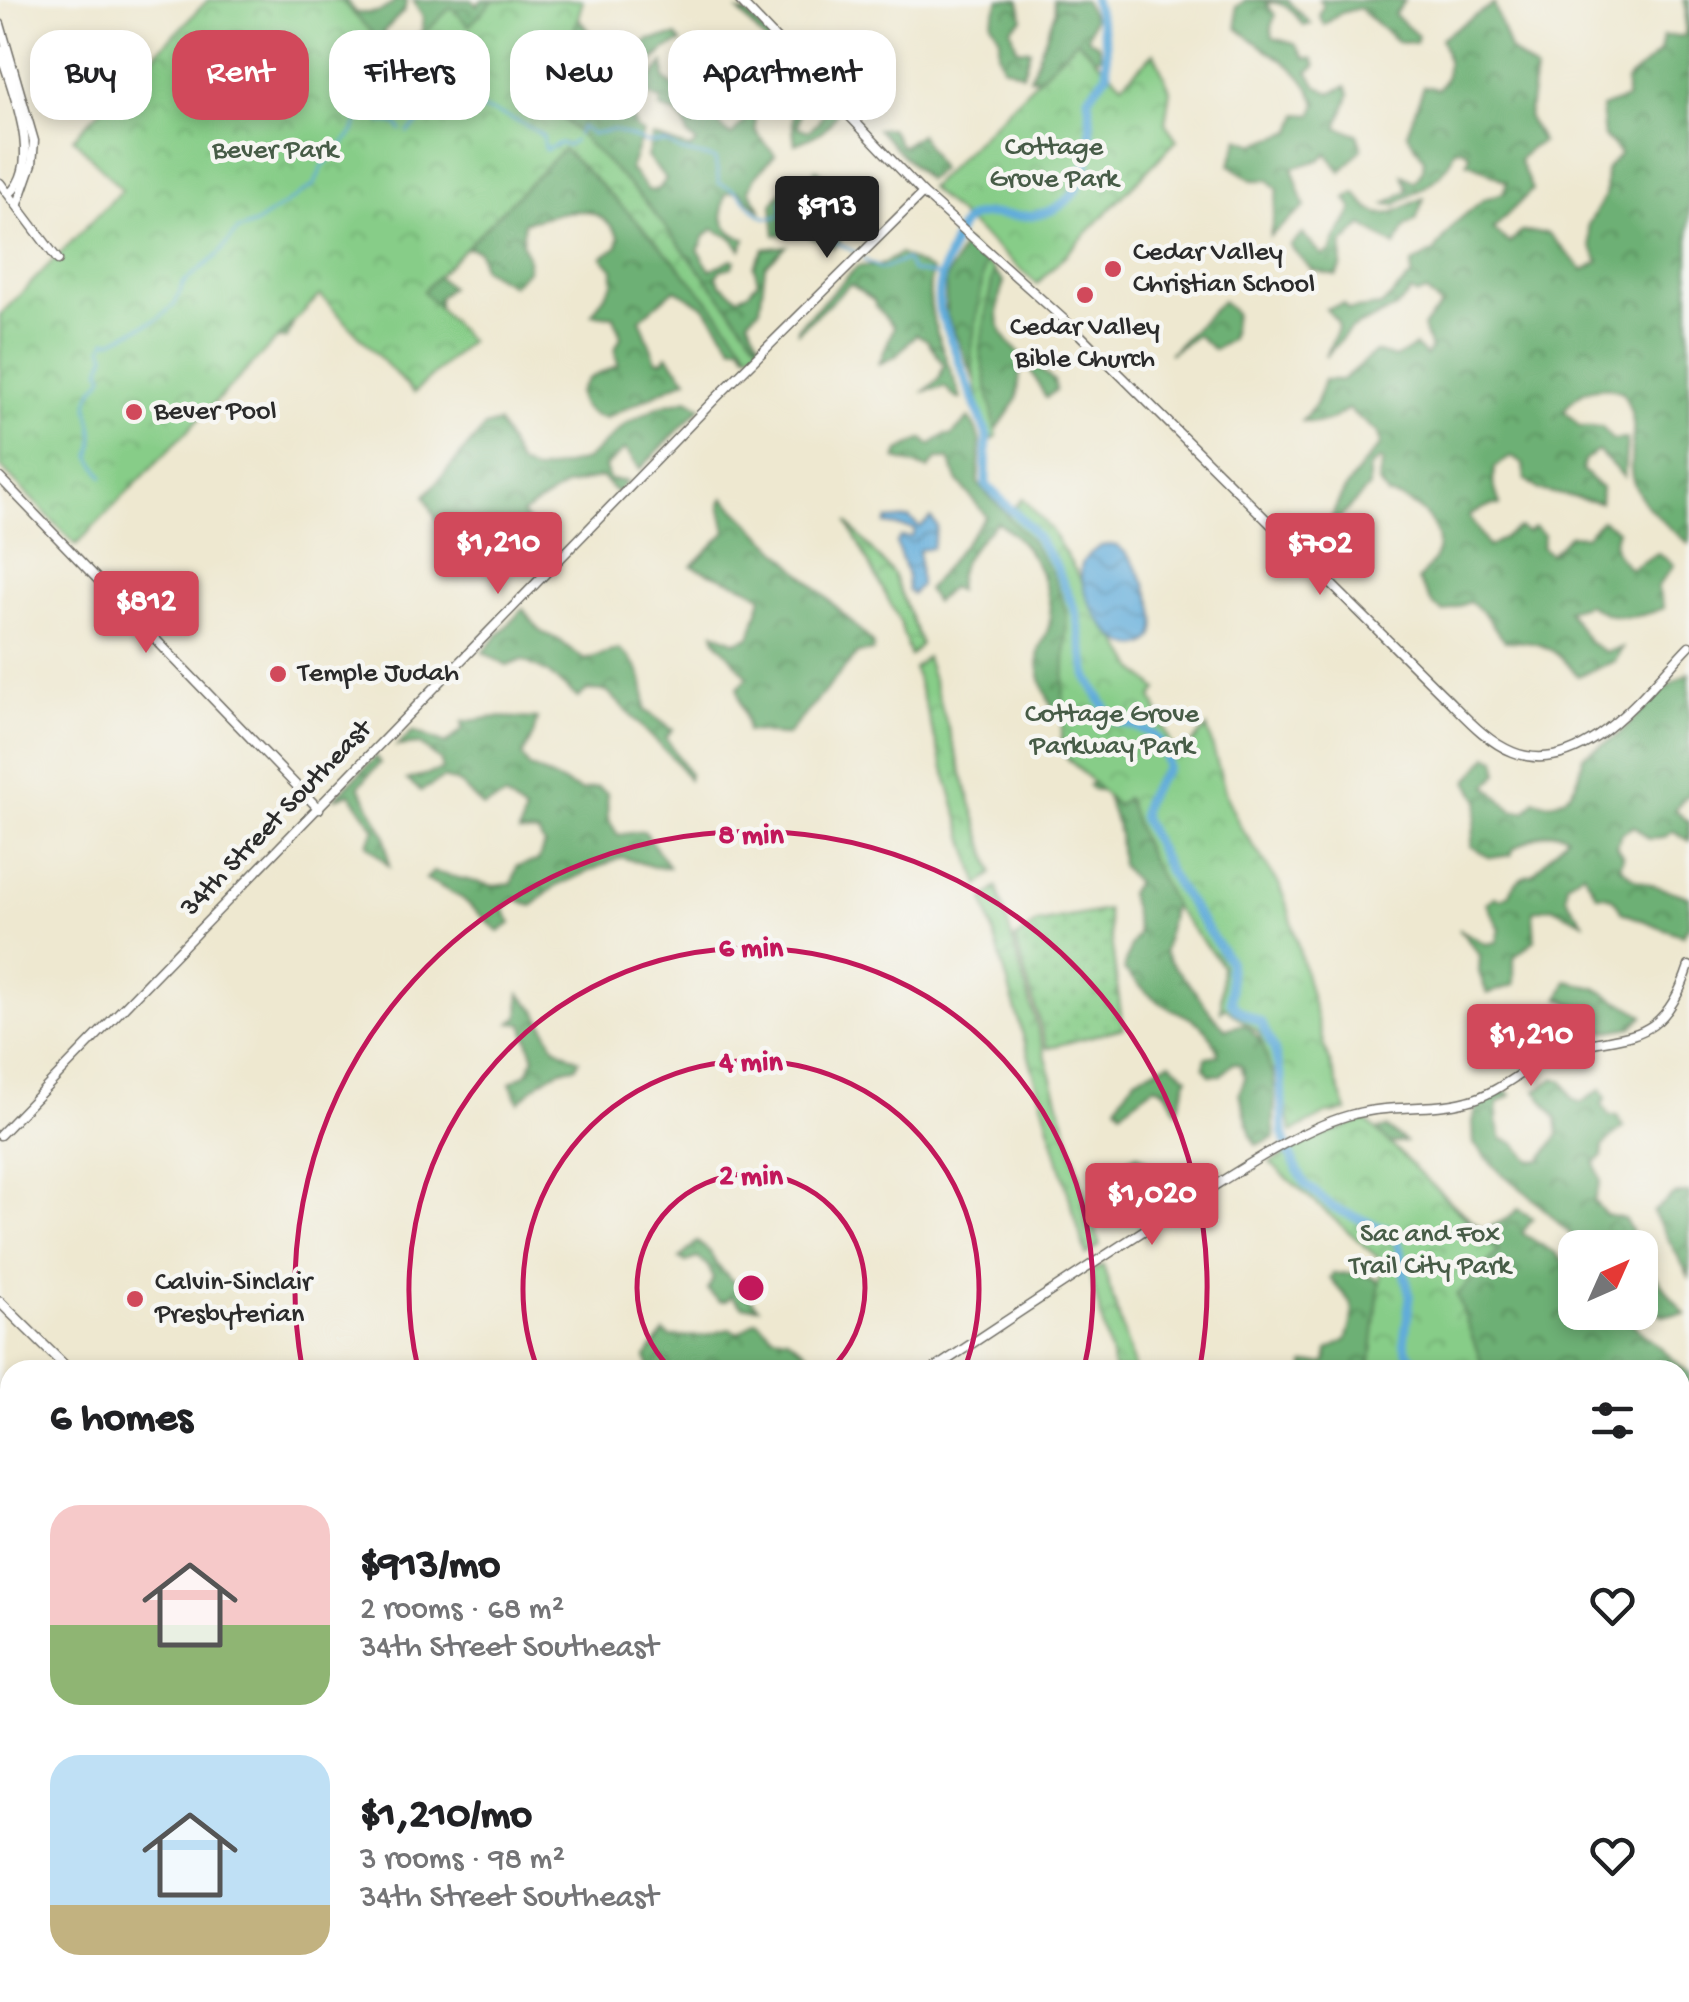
<!DOCTYPE html>
<html lang="en">
<head>
<meta charset="utf-8">
<style>
  :root { --surface:#fff; --page:#f2f2f2; --text:#202124; --muted:#757577; --accent:#d1495b }
  body { margin:0; font-family:"Gochi Hand",sans-serif; background:var(--page); color:var(--text); height:100vh; display:flex; flex-direction:column; font-size:38px; white-space:nowrap }
  * { box-sizing:border-box; margin:0 }
  p { font-size:32px; color:var(--muted) }
  .icon { flex:none; width:55px; height:55px; fill:none; stroke:currentColor; stroke-width:2; stroke-linecap:round; stroke-linejoin:round }
  .map { position:relative; flex:1; overflow:hidden }
  .side { position:absolute; left:0px; top:1360px; width:1690px; height:642px; display:flex; flex-direction:column; background:var(--surface); border-radius:30px 30px 0 0; box-shadow:0 5px 15px #0003 }
  .side>* { flex:none }
  .banner { position:absolute; left:30px; top:30px; width:1000px; height:90px; display:flex; gap:20px }
  .needle { width:65px; rotate:45deg }
  .fabs { position:absolute; left:1558px; top:1230px; display:grid; gap:20px }
  .fabs a { display:grid; place-items:center; width:100px; height:100px; border-radius:20px; background:var(--surface); box-shadow:0 5px 15px #0003; font-size:50px }
  .price { position:absolute; translate:-50% -85px; padding:0 22px; border-radius:10px; background:var(--accent); color:#fff; font-size:32px; line-height:65px; filter:drop-shadow(0 2px 5px #0008) }
  .price::after { content:''; position:absolute; left:50%; top:60px; width:30px; height:22px; margin-left:-15px; background:inherit; clip-path:polygon(0 0,100% 0,50% 100%) }
  .price.on { background:#222; color:#fff }
  ul { padding:0; list-style:none }
  li { display:flex; align-items:center; gap:30px; height:250px; padding:0 50px }
  li span { display:grid; place-items:center; flex:none; width:280px; height:200px; border-radius:30px; color:#555 }
  li>.icon { margin-inline-start:auto }
  span .icon { width:120px; height:120px; fill:#fffc; stroke-width:1 }
  li b { font-size:42px }
  h2 { display:flex; justify-content:space-between; align-items:center; height:120px; padding:0 50px; font-size:42px }
  .chip { padding:0 35px; border-radius:30px; background:var(--surface); box-shadow:0 5px 15px #0003; font-size:35px; line-height:90px }
  .chip.on { background:var(--accent); color:#fff }
  .map>svg:first-child { display:block }
</style>
</head>
<body>
<div class="map">
<svg width="1689" height="2002" viewBox="0 0 1689 2002">
  <defs>
    <pattern id="grass-dots" width="8" height="8" patternUnits="userSpaceOnUse" patternTransform="scale(2.5)"><rect width="8" height="8" fill="#87cd88"/><path d="M2 2h.1M6 6h.1" fill="none" stroke="#75b076" stroke-width="1.8" stroke-linecap="round"/></pattern>
    <pattern id="forest-crowns" width="20" height="18" patternUnits="userSpaceOnUse" patternTransform="scale(2.5)"><rect width="20" height="18" fill="#6db074"/><path d="M2 6a3 3 0 1 1 6 0M12 15a3 3 0 1 1 6 0" fill="none" stroke="#5a8f5f"/></pattern>
    <pattern id="park-crowns" width="20" height="18" patternUnits="userSpaceOnUse" patternTransform="scale(2.5)"><rect width="20" height="18" fill="#87cd88"/><path d="M2 6a3 3 0 1 1 6 0M12 15a3 3 0 1 1 6 0" fill="none" stroke="#75b076"/></pattern>
    <pattern id="water-waves" width="16" height="10" patternUnits="userSpaceOnUse" patternTransform="scale(2.5)"><rect width="16" height="10" fill="#61acda"/><path d="M0 5q4-4 8 0t8 0" fill="none" stroke="#508cb1"/></pattern>
  </defs>
  <rect width="100%" height="100%" fill="#f6f6f2"/>
  <filter id="ink" filterUnits="userSpaceOnUse"><feTurbulence type="fractalNoise" baseFrequency=".01" numOctaves="2"/><feDisplacementMap in="SourceGraphic" scale="20" xChannelSelector="R" yChannelSelector="G"/><feConvolveMatrix kernelMatrix="1 2 1 2 8 2 1 2 1" color-interpolation-filters="sRGB"/></filter>
  <filter id="wash" filterUnits="userSpaceOnUse"><feTurbulence type="fractalNoise" baseFrequency=".0048" numOctaves="4" result="noise"/><feDisplacementMap in="SourceGraphic" scale="40" xChannelSelector="R" yChannelSelector="G"/><feGaussianBlur stdDeviation="2.25" result="paint"/><feColorMatrix in="noise" values="0 0 0 0 0 0 0 0 0 0 0 0 0 0 0 0 0 1.4 0 .05"/><feComposite in="paint" operator="in"/></filter>
  <g filter="url(#wash)">
    <rect width="100%" height="100%" fill="#eee8d0"/>
    <path fill="url(#grass-dots)" stroke="#597c5a" stroke-width="2.5" d="M1107,910L1123,1028L1047,1048L1015,939L1037,923Z"/>
    <g fill="url(#forest-crowns)" stroke="#4c6e50" stroke-width="2.5">
      <path d="M337,0H346L356,13C372,13 384,14 395,0H407L404,11L383,32L393,46L402,49L423,30V17L413,0H472L477,5L482,0H571C577,26 603,46 624,62L648,40L676,36L681,43L664,50L640,74L639,87L610,88L613,109L632,113L636,129L643,133L630,169L649,191L659,189L666,179L647,157L653,136L690,149L697,143L688,136C685,118 677,113 660,108L662,101L648,95L649,81L664,63L665,80L680,92L690,91L701,78L708,81C708,103 712,121 731,136L749,116L761,94L757,83L775,52L739,12L747,14L780,47L768,101L755,117L756,132L775,155L755,177L749,190L762,212L739,191L726,193C719,214 721,231 745,239L741,249L732,238L713,229L705,236L698,251L710,270L732,259L735,261L732,267L720,270L717,276L720,284L738,297L748,293L758,281L754,266L764,249L786,246L765,266L760,308L748,319L760,342L747,353L741,345L733,346L705,307L675,289L640,319L656,360L663,361L667,355L687,379L606,418C591,417 579,408 578,392L588,379L618,365L615,349L621,337L614,316L592,314L613,283V269L602,257L617,247L619,236C593,196 562,214 524,222L522,243L528,258V270L512,285L482,268L479,251L471,248L453,249L432,272L450,287L439,297L438,318L321,290L301,304L287,338L269,340Z"/>
      <path d="M999,0H1019L1023,19L1011,28L1017,49L1030,50L1023,74L1003,66L998,52L1000,37L991,22Z"/>
      <path d="M1053,0H1084L1093,18L1087,38L1098,44L1101,56L1041,79L1030,78L1055,12Z"/>
      <path d="M1246,0H1287L1311,24L1303,26C1295,12 1284,0 1266,3L1275,15L1271,27L1273,38L1295,44L1305,58L1313,59L1316,66L1308,72L1317,86L1330,93L1346,86L1350,94L1337,127L1357,134L1362,148L1341,172L1327,153L1320,160L1292,168L1305,207L1270,236L1278,190L1269,180H1252L1230,165L1239,138L1256,144L1293,131L1299,114L1312,115L1317,104C1300,62 1269,55 1237,28L1236,7Z"/>
      <path d="M1319,0H1405L1394,15L1418,36L1415,43L1397,41L1359,8L1341,13L1324,25L1319,15L1323,6Z"/>
      <path d="M1683,0H1689V544C1668,526 1633,500 1631,470C1630,432 1641,431 1623,392C1598,382 1580,389 1564,410L1580,427H1602L1612,440L1627,439L1624,477L1598,451L1584,460L1582,470L1601,488L1600,503L1539,490L1525,479L1523,464L1511,457L1495,467L1493,483L1500,505H1491L1469,515L1488,547L1519,528L1527,532L1534,527L1544,535L1542,547L1550,554L1570,535L1585,536L1602,520L1617,530C1610,549 1616,555 1630,569L1658,553L1674,565L1657,587L1664,608C1637,619 1614,622 1588,604L1567,610L1589,642L1605,652L1622,648L1615,661L1578,676C1556,648 1541,640 1505,641C1491,626 1488,612 1469,602L1444,612L1433,605L1418,580C1423,574 1430,566 1434,560C1449,526 1416,501 1388,495L1378,482L1383,461L1378,460L1369,469V487L1328,530C1336,497 1357,469 1380,446L1378,433L1348,409C1331,421 1323,426 1302,421L1316,404L1324,380H1342L1375,352L1395,358L1415,346L1426,356L1430,349L1423,327L1441,306L1427,292L1417,295L1411,292L1396,308L1351,329L1325,357L1338,329L1337,321L1326,309L1343,304L1348,310L1381,306L1411,277L1412,264L1435,251L1455,223L1484,199L1503,193L1507,182C1496,177 1478,165 1467,163L1470,155L1463,148L1454,150C1446,181 1419,188 1396,205L1386,204L1408,190L1403,175L1415,182L1423,169L1424,159L1407,133L1424,86L1438,89C1452,72 1448,56 1441,38L1494,4L1510,50L1535,71L1528,118L1542,142L1530,148L1519,160L1532,190L1493,229L1509,243L1522,232L1548,233L1583,270L1599,262L1591,246L1588,225L1605,196L1606,169L1620,153L1604,137L1601,108L1626,99V81L1660,52L1663,36H1685L1686,10Z"/>
      <path d="M789,55L837,110C831,130 813,137 795,144C793,131 792,120 793,107C793,97 787,90 787,80L802,98L798,127L808,131L818,123L827,105L787,64Z"/>
      <path d="M890,128L901,147L920,134L940,169L927,180L877,129Z"/>
      <path d="M816,169L826,177L816,190L835,211L841,239L833,247L804,233L775,235L772,204L783,190L804,187Z"/>
      <path d="M1355,193C1359,197 1362,202 1366,206C1387,225 1403,205 1424,198L1416,220L1406,226L1395,246L1363,225L1343,244L1341,268L1336,276L1311,269L1290,246L1303,234L1322,256L1331,252C1335,236 1347,224 1353,209L1346,199Z"/>
      <path d="M965,242L1004,282C984,339 1015,346 1054,381L1056,390L1046,398L1029,367L1021,364L1017,400L992,436L984,400L946,314L945,281Z"/>
      <path d="M900,254L932,271C921,312 949,360 961,399L956,398L945,387L925,391L939,379L944,365L927,340L916,334L896,356L879,364L894,327L876,307L874,300L850,284L798,332V327L858,266H879Z"/>
      <path d="M1222,301L1235,313L1231,339L1214,350L1197,335L1169,354Z"/>
      <path d="M688,399L701,407L640,469L625,449L605,467L609,480L627,481L617,493L601,477L566,486L522,514L537,532L534,539L515,526L497,528L496,542L485,558L452,552L425,496L485,427L498,423L519,464L535,472L586,460L627,423L660,406Z"/>
      <path d="M969,418C987,443 978,455 978,483C994,504 1016,519 1032,539C1076,596 1073,656 1074,724C1067,720 1059,716 1055,711C1045,696 1035,668 1039,651C1042,640 1049,632 1050,621C1052,581 1030,543 997,522C978,541 954,562 958,591L951,587L935,602L927,590L986,516L957,480L949,459H937L928,469L896,459L899,451L923,439L930,445L945,435L951,436Z"/>
      <path d="M724,498L873,643V651L858,653L787,735C771,736 762,730 747,731C747,714 739,704 738,688L748,677L716,640L714,632L736,642L750,637L762,597L749,588L692,566L726,532L720,504Z"/>
      <path d="M523,609L541,632L559,640L585,660L619,649C641,664 646,684 645,710L673,730L666,738L689,773L688,779L677,763L607,691L587,690L578,698L547,672L522,660L507,666L483,652Z"/>
      <path d="M1689,673V793L1675,810L1689,822V841L1674,831L1663,838L1649,839L1634,826L1622,833L1616,846L1623,857L1620,866L1634,879L1689,897V925L1683,936L1621,912C1616,900 1611,893 1597,895L1583,872L1567,883L1566,897L1583,922L1552,907L1533,911L1535,940L1514,957V985L1487,994L1479,972L1480,955L1459,929L1486,944L1497,942L1500,929L1486,903L1495,897L1501,899L1510,894C1514,882 1521,876 1533,874L1567,836C1550,825 1531,840 1514,848L1511,855L1490,858L1471,846L1479,801L1468,781L1488,756L1497,759L1498,773L1487,786L1513,811H1526L1535,800C1566,812 1581,782 1583,756L1617,736L1663,689Z"/>
      <path d="M496,717L537,719L533,735L522,756L529,767L581,791L597,787L607,793L608,819L618,835L644,831L669,867H654L621,857L554,887L532,906L514,898L503,909L512,923L499,932L463,899L426,879L433,872L494,886L512,884L517,866L538,861L544,845L538,833H519L525,812L505,797L483,807L460,784L444,778L421,791L407,780L442,770L441,761L420,744L397,746L413,731L446,744L463,729L462,722Z"/>
      <path d="M376,757L380,763L359,786L385,835L389,866L367,844L375,829L350,793L334,799Z"/>
      <path d="M1100,777L1115,794L1138,807L1174,897L1164,952C1172,968 1185,977 1195,991C1205,1006 1213,1017 1226,1029L1243,1024C1266,1040 1276,1068 1275,1097C1275,1111 1272,1124 1275,1138L1256,1145C1246,1130 1247,1111 1239,1094L1245,1078L1240,1065L1233,1063L1221,1075H1210L1204,1067L1206,1057L1219,1055C1207,1018 1189,1020 1161,1003C1147,995 1135,981 1124,970L1130,947L1138,933L1129,893L1136,883L1121,865L1119,833L1105,792L1091,789L1088,785Z"/>
      <path d="M1567,981L1595,988L1644,1015L1632,1027L1604,1032L1592,1013L1559,998Z"/>
      <path d="M520,994L536,1010L555,1047L579,1060L576,1067C552,1068 535,1086 519,1102L510,1083L527,1073L534,1058L523,1024L511,1023L519,1017Z"/>
      <path d="M1170,1062L1188,1077L1177,1111L1166,1091L1155,1086L1121,1111L1117,1104L1135,1078Z"/>
      <path d="M1555,1078L1563,1081L1573,1099L1581,1103L1601,1089L1606,1098L1602,1103L1609,1116H1617L1623,1127L1603,1146L1602,1157L1595,1163L1601,1181L1594,1201L1606,1215L1625,1219L1653,1273L1685,1314L1663,1315L1640,1303V1248L1584,1247L1528,1194L1501,1173L1474,1144L1473,1122L1477,1105L1506,1090L1511,1095L1498,1103L1497,1121L1502,1139L1514,1143L1531,1161L1541,1160L1559,1134L1557,1119L1536,1090Z"/>
      <path d="M1387,1128L1405,1142L1392,1143L1391,1149L1483,1230L1509,1218L1518,1209L1533,1218L1522,1233L1556,1254L1575,1275V1312L1620,1313L1689,1373V1471L1680,1486V1370H1438L1374,1131Z"/>
      <path d="M1137,1154L1153,1164L1162,1177L1136,1205C1117,1185 1107,1170 1137,1154Z"/>
      <path d="M1689,1193V1276L1653,1212L1673,1195Z"/>
      <path d="M697,1242L710,1252L716,1264L758,1307H743L731,1296L726,1301H719L708,1290L713,1278L708,1265L697,1258L686,1262L680,1258Z"/>
      <path d="M1357,1273L1374,1278L1387,1291L1404,1370H1305V1364L1326,1363L1328,1350L1346,1340C1360,1299 1352,1308 1330,1278L1333,1274Z"/>
      <path d="M756,1320L773,1335L787,1337L827,1367L825,1370L769,1354L743,1370H650L646,1357L664,1332L670,1337L704,1336L729,1329L739,1333Z"/>
      <path d="M941,1992H1170L1168,1996L1174,2002H1083L1080,1995L1066,1994L1059,1998L1060,2002H932Z"/>
    </g>
    <g fill="url(#park-crowns)" stroke="#597c5a" stroke-width="2.5">
      <path d="M208,0H340L398,60L451,7L469,26L494,0H583L572,38L528,83L643,199L760,346L750,353C693,277 632,214 563,149L423,291L469,341L414,393L320,295L76,545L0,466V315L122,190L73,138Z"/>
      <path d="M1077,40L1122,84L1154,53L1170,90L1165,123L1177,140L1037,284L929,188Z"/>
      <path d="M985,262L994,270L980,350L997,436L985,446L971,353Z"/>
      <path d="M1023,498L1051,530L1136,670L1158,690L1152,697L1177,759L1207,727L1227,798L1240,826L1279,884L1289,911L1325,1050L1347,1111L1327,1114L1292,1132L1276,1069L1271,1072L1259,1033L1225,1007L1221,1011L1222,965L1176,910L1144,846L1126,798L1117,806L1061,752L1067,613L1052,573L1029,539L1007,516Z"/>
      <path d="M847,522L893,574L921,644L910,656L899,620Z"/>
      <path d="M926,657L993,873L979,886L914,669Z"/>
      <path d="M997,887L1100,1245L1086,1255L984,900Z"/>
      <path d="M1366,1120L1499,1251L1457,1295L1484,1370H1370L1382,1261L1270,1163L1318,1137Z"/>
      <path d="M1103,1265L1135,1370H1114L1090,1273Z"/>
      <path d="M1680,1450H1689V1601L1680,1606Z"/>
    </g>
    <g fill="url(#water-waves)" stroke="#466c82" stroke-width="2.5">
      <path d="M909,518L920,527L931,518L937,526L932,548L919,550L920,585L912,594L908,591L907,575L896,543L900,537H912L915,529L885,524L887,520Z"/>
      <path d="M1101,546C1106,545 1111,544 1116,546C1136,553 1175,633 1144,645C1113,656 1079,593 1081,568C1082,558 1093,551 1101,546Z"/>
    </g>
    <g fill="none" stroke-linecap="round" stroke-linejoin="round">
      <g stroke="#61acda" stroke-width="2.5">
        <path d="M408,132L448,97C470,111 474,106 496,113C513,118 529,126 543,136L545,150L560,143L567,146L574,141"/>
        <path d="M577,135L581,127L592,134L613,130L647,143H666L681,151L715,159L719,183C724,186 730,187 735,191C751,203 759,227 783,214L782,202L785,198L791,199L800,216L812,221L820,234L857,253"/>
        <path d="M863,259L881,269L906,260L912,271L940,276"/>
        <path d="M103,477L90,456C101,430 83,414 90,396C93,386 101,385 104,375L101,370L106,354L103,348L106,340L111,341L158,319L175,304L184,282L217,256L237,231L255,224L314,185L323,166L353,133L363,109L382,122L397,124L401,130"/>
      </g>
      <g stroke="#61acda" stroke-width="9">
        <path d="M1094,0L1106,44L1107,74L1088,97C1096,153 1088,218 1017,216C1004,216 982,211 970,218C959,224 955,239 951,250C942,272 936,287 940,311L987,435L986,485L1029,527L1055,564L1076,613L1088,678L1111,718C1143,732 1164,726 1167,767C1158,783 1139,800 1143,819L1174,881L1229,961L1231,1002L1237,1009L1261,1023L1274,1049L1281,1079L1283,1132L1290,1155L1305,1184L1334,1208L1389,1231L1397,1239L1410,1297L1404,1342L1407,1352L1423,1370"/>
        <path d="M1680,1529L1689,1492"/>
      </g>
    </g>
  </g>
  <g filter="url(#ink)">
    <g fill="none" stroke-linecap="round" stroke-linejoin="round">
      <g stroke="#6f6d65" stroke-width="11">
        <g id="secondary">
          <path d="M739,0L923,193L1069,324L1441,693C1463,714 1485,741 1513,752C1583,780 1647,689 1689,646"/>
          <path d="M0,24L34,141L32,164L18,204"/>
          <path d="M0,50C11,88 45,163 9,194"/>
          <path d="M0,183L58,260"/>
          <path d="M0,478L319,809"/>
          <path d="M0,1135L716,398L923,193"/>
          <path d="M932,1370C1023,1310 1113,1249 1206,1191C1246,1166 1308,1125 1354,1114C1391,1104 1430,1111 1467,1101C1497,1094 1520,1071 1547,1058C1616,1025 1658,1060 1689,966"/>
          <path d="M0,1944L10,1934"/>
        </g>
      </g>
      <g stroke="#6f6d65" stroke-width="12">
        <g id="primary">
          <path d="M0,1302L69,1370"/>
          <path d="M695,1992L704,2002"/>
        </g>
      </g>
      <use href="#secondary" stroke="#fff" stroke-width="8"/>
      <use href="#primary" stroke="#fff" stroke-width="9"/>
    </g>
  </g>
  <g fill="none" stroke="#c2185b" stroke-width="5">
    <path d="M671 1369A114 114 0 1 1 831 1369"/>
    <path d="M538 1370A228 228 0 1 1 964 1370"/>
    <path d="M418 1368A342 342 0 1 1 1084 1368"/>
    <path d="M302 1367A456 456 0 1 1 1200 1367"/>
  </g>
  <g fill="#d1495b" stroke="#f6f6f2" stroke-width="4">
    <circle cx="1113" cy="269" r="10"/>
    <circle cx="1085" cy="295" r="10"/>
    <circle cx="134" cy="412" r="10"/>
    <circle cx="278" cy="674" r="10"/>
    <circle cx="135" cy="1299" r="10"/>
  </g>
  <g text-anchor="middle" dominant-baseline="central" stroke-width="9" stroke-linejoin="round" paint-order="stroke">
    <g font-size="28" fill="#475c47" stroke="#f6f6f2">
      <text x="1054" y="148">Cottage<tspan x="1054" dy="32">Grove Park</tspan></text>
      <text x="275" y="151">Bever Park</text>
      <text x="1112" y="715">Cottage Grove<tspan x="1112" dy="32">Parkway Park</tspan></text>
      <text x="1430" y="1235">Sac and Fox<tspan x="1430" dy="32">Trail City Park</tspan></text>
    </g>
    <g font-size="28" fill="#2b2b2b" stroke="#f6f6f2" text-anchor="start">
      <text x="1133" y="253">Cedar Valley<tspan x="1133" dy="32">Christian School</tspan></text>
      <text x="1085" y="328" text-anchor="middle">Cedar Valley<tspan x="1085" dy="32">Bible Church</tspan></text>
      <text x="154" y="412">Bever Pool</text>
      <text x="298" y="674">Temple Judah</text>
      <text x="155" y="1283">Calvin-Sinclair<tspan x="155" dy="32">Presbyterian</tspan></text>
    </g>
    <g font-size="28" fill="#2b2b2b" stroke="#f6f6f2">
      <text transform="translate(277 819) rotate(-46)">34th Street Southeast</text>
    </g>
  </g>
  <circle cx="751" cy="1288" r="15" fill="#c2185b" stroke="#f6f6f2" stroke-width="5"/>
  <g font-size="30" text-anchor="middle" font-weight="bold" fill="#c2185b" stroke="#f6f6f2" stroke-width="9" stroke-linejoin="round" paint-order="stroke">
    <text x="751" y="843">8 min</text>
    <text x="751" y="956">6 min</text>
    <text x="751" y="1070">4 min</text>
    <text x="751" y="1184">2 min</text>
  </g>
</svg>
<div class="fabs">
<a><svg class="needle" viewBox="-14 -14 28 28"><path d="M0-13l5 13h-10z" fill="#e53935"/><path d="M0 13l5-13h-10z" fill="#757577"/></svg></a>
</div>
<b class="price on" style="left:827px;top:261px">$913</b>
<b class="price" style="left:498px;top:597px">$1,210</b>
<b class="price" style="left:1320px;top:598px">$702</b>
<b class="price" style="left:146px;top:656px">$812</b>
<b class="price" style="left:1531px;top:1089px">$1,210</b>
<b class="price" style="left:1152px;top:1248px">$1,020</b>
<div class="banner">
<a class="chip">Buy</a>
<a class="chip on">Rent</a>
<a class="chip">Filters</a>
<a class="chip">New</a>
<a class="chip">Apartment</a>
</div>
<section class="side">
<h2>6 homes<svg class="icon" aria-label="filters" viewBox="0 0 24 24"><path d="M4 7h16M4 17h16"/><circle cx="9" cy="7" r="2"/><circle cx="15" cy="17" r="2"/></svg></h2>
<ul>
<li><span style="background:linear-gradient(#f6c9c9 60%,#8fb573 0)"><svg class="icon" aria-label="home" viewBox="0 0 24 24"><path d="M3 11l9-7 9 7M6 9v11h12V9"/></svg></span><div><b>$913/mo</b><p>2 rooms · 68 m²</p><p>34th Street Southeast</p></div><svg class="icon" aria-label="heart" viewBox="0 0 24 24"><path d="M12 20l-8-8c-3-5 5-10 8-4 3-6 11-1 8 4z"/></svg></li>
<li><span style="background:linear-gradient(#bfe0f5 75%,#c2b280 0)"><svg class="icon" aria-label="home" viewBox="0 0 24 24"><path d="M3 11l9-7 9 7M6 9v11h12V9"/></svg></span><div><b>$1,210/mo</b><p>3 rooms · 98 m²</p><p>34th Street Southeast</p></div><svg class="icon" aria-label="heart" viewBox="0 0 24 24"><path d="M12 20l-8-8c-3-5 5-10 8-4 3-6 11-1 8 4z"/></svg></li>
</ul>
</section>
</div>
</body>
</html>
